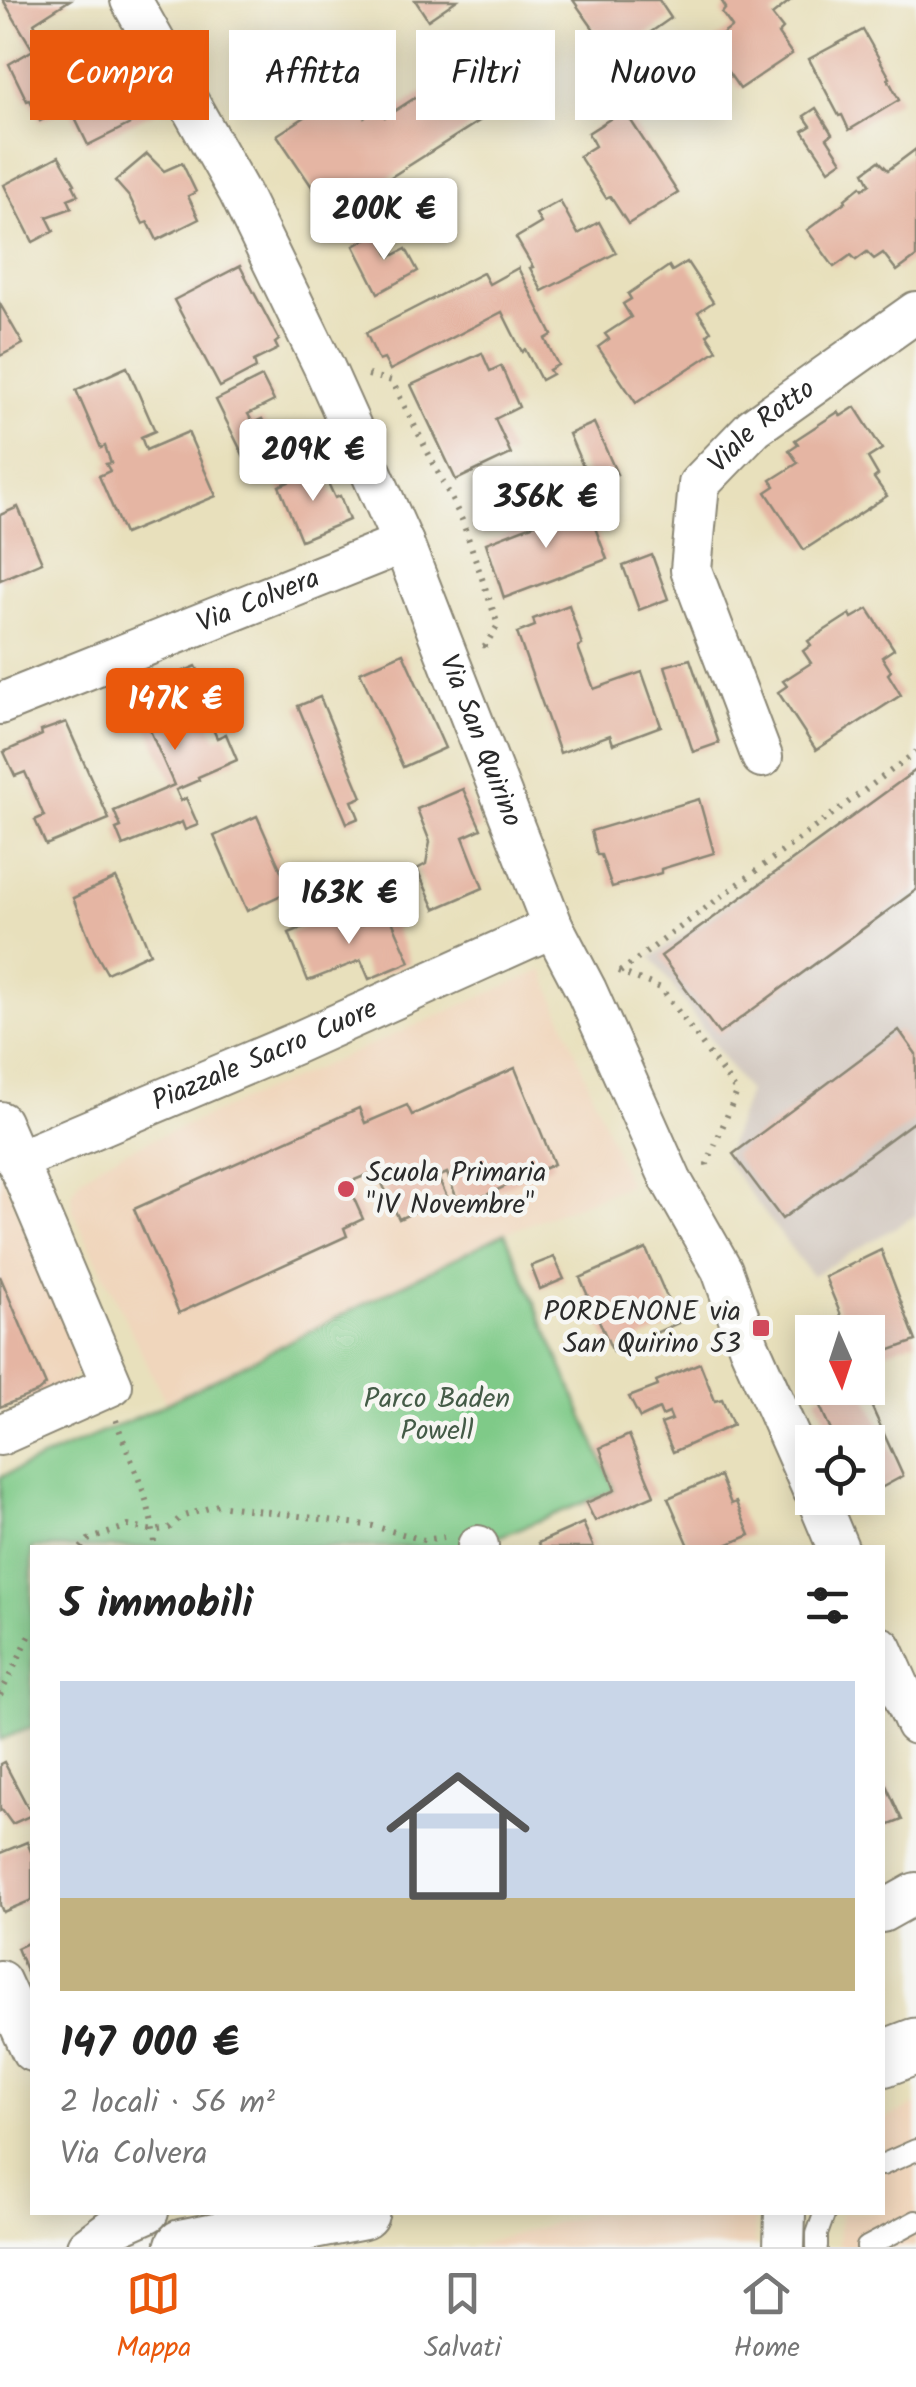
<!DOCTYPE html>
<html lang="it">
<head>
<meta charset="utf-8">
<style>
  :root { --surface:#fff; --page:#f6f6f6; --text:#222; --muted:#767676; --line:#e0e0e0; --accent:#ea580c }
  body { margin:0; font-family:Kalam,sans-serif; background:var(--page); color:var(--text); height:100vh; display:flex; flex-direction:column; font-size:38px; white-space:nowrap }
  * { box-sizing:border-box; margin:0 }
  p { font-size:32px; color:var(--muted) }
  .icon { flex:none; width:55px; height:55px; fill:none; stroke:currentColor; stroke-width:2; stroke-linecap:round; stroke-linejoin:round }
  .map { position:relative; flex:1; overflow:hidden }
  .details { position:absolute; left:30px; top:1545px; width:855px; height:670px; display:flex; flex-direction:column; background:var(--surface); border-radius:0px; box-shadow:0 5px 25px #0003 }
  .details>* { flex:none }
  .banner { position:absolute; left:30px; top:30px; width:858px; height:90px; display:flex; gap:20px }
  .needle { width:65px; rotate:177deg }
  .fabs { position:absolute; left:795px; top:1315px; display:grid; gap:20px }
  .fabs a { display:grid; place-items:center; width:90px; height:90px; border-radius:0px; background:var(--surface); box-shadow:0 5px 25px #0003; font-size:50px }
  .price { position:absolute; translate:-50% -85px; padding:0 22px; border-radius:10px; background:#fff; color:#222; font-size:32px; line-height:65px; filter:drop-shadow(0 2px 5px #0008) }
  .price::after { content:''; position:absolute; left:50%; top:60px; width:30px; height:22px; margin-left:-15px; background:inherit; clip-path:polygon(0 0,100% 0,50% 100%) }
  .price.selected { background:var(--accent); color:#fff }
  ul { padding:0; list-style:none }
  li { display:grid; align-content:center; gap:20px; height:530px; padding:0 30px }
  li+li { border-top:2px solid var(--line) }
  li span { display:grid; place-items:center; height:310px; border-radius:0px; color:#555 }
  li>.icon { margin-inline-start:auto }
  span .icon { width:180px; height:180px; fill:#fffc; stroke-width:1 }
  li b { font-size:42px }
  h2 { display:flex; justify-content:space-between; align-items:center; height:120px; padding:0 30px; font-size:42px }
  .tag { padding:0 35px; border-radius:0px; background:var(--surface); box-shadow:0 5px 25px #0003; font-size:35px; line-height:90px }
  .tag.selected { background:var(--accent); color:#fff }
  .tabs { display:flex; justify-content:space-around; align-items:center; height:140px; border-top:2px solid var(--line); background:var(--surface); font-size:28px; color:var(--muted) }
  .tabs a { display:grid; justify-items:center; gap:5px }
  .tabs .selected { color:var(--accent) }
  .map>svg:first-child { display:block }
</style>
</head>
<body>
<div class="map">
<svg width="916" height="2247" viewBox="0 0 916 2247">
  <rect width="100%" height="100%" fill="#f6f6f2"/>
  <filter id="ink" filterUnits="userSpaceOnUse"><feTurbulence type="fractalNoise" baseFrequency=".01" numOctaves="2"/><feDisplacementMap in="SourceGraphic" scale="20" xChannelSelector="R" yChannelSelector="G"/><feConvolveMatrix kernelMatrix="1 2 1 2 8 2 1 2 1" color-interpolation-filters="sRGB"/></filter>
  <filter id="wash" filterUnits="userSpaceOnUse"><feTurbulence type="fractalNoise" baseFrequency=".0048" numOctaves="4" result="noise"/><feDisplacementMap in="SourceGraphic" scale="40" xChannelSelector="R" yChannelSelector="G"/><feGaussianBlur stdDeviation="2.25" result="paint"/><feColorMatrix in="noise" values="0 0 0 0 0 0 0 0 0 0 0 0 0 0 0 0 0 1.4 0 .05"/><feComposite in="paint" operator="in"/></filter>
  <g filter="url(#wash)">
    <rect width="100%" height="100%" fill="#e8e0bc"/>
    <g fill="#f0d6bc">
      <path d="M543,970L629,1185L505,1233L166,1403L73,1211L72,1193L80,1179L100,1164L124,1152Z"/>
      <path d="M0,1171L78,1349L81,1363L76,1374L63,1387L0,1412Z"/>
      <path d="M916,2105V2247H838L840,2213L882,2212L883,2120Z"/>
      <path d="M589,2213H754L755,2247H471Z"/>
    </g>
    <path fill="#cec2b9" d="M916,771V1215L812,1276L724,1159L748,1092L652,957Z"/>
    <path fill="#7fca88" stroke="#557a5a" stroke-width="2.5" d="M505,1233L615,1490L473,1547L32,1548V1727L0,1740V1477L151,1411Z"/>
    <g id="blocks">
      <g fill="#e5b5a3">
        <path d="M3,0H70L34,23L45,44L51,41L56,52L74,42L90,73L118,59L126,75L134,72L154,112L88,145L69,106L40,121L30,100L27,101L9,64L33,50Z"/>
        <path d="M415,0H457L428,20Z"/>
        <path d="M573,0H659L671,18L614,58Z"/>
        <path d="M721,0H791L772,15L783,29L778,34L792,54L740,89L709,45L732,27L722,13L726,8Z"/>
        <path d="M863,30L890,78L888,79L899,100L849,130L842,115L839,116L809,59Z"/>
        <path d="M488,51L517,97L331,215L277,135L336,97L346,112L357,105L364,117L379,108L385,117Z"/>
        <path d="M816,108L832,134L827,138L842,161L829,170L803,131L811,126L804,116Z"/>
        <path d="M624,110L678,193L628,224L610,196L606,198L579,156L595,146L588,133Z"/>
        <path d="M916,149V257L897,271L883,253L874,259L867,252L856,260L851,255L834,267L807,230L846,201L845,199L861,186L863,189L870,184L864,172L879,161L888,170Z"/>
        <path d="M147,154L164,171L182,163L196,192L188,196L199,219L157,240L148,222L143,224L130,198L115,181Z"/>
        <path d="M59,156L75,184L73,185L78,195L68,199L72,208L47,217L54,231L33,242L4,185Z"/>
        <path d="M560,201L578,234L599,222L616,253L542,291L530,268L533,267L516,238L541,223L536,214Z"/>
        <path d="M377,233L390,257L406,249L418,271L378,293L354,246Z"/>
        <path d="M687,262L713,302L698,312L711,331L707,335L717,350L636,403L598,347L609,339L605,334L631,317L623,304L631,299L628,294L669,266L672,271Z"/>
        <path d="M240,266L279,340L275,343L278,349L254,361L256,368L220,387L174,300Z"/>
        <path d="M518,268L552,335L545,339L558,365L549,370L552,374L541,380L525,349L522,352L502,312L390,370L384,359L379,361L366,333L483,273L489,284Z"/>
        <path d="M0,304L23,344L0,356Z"/>
        <path d="M482,353L490,371L501,366L519,407L495,419L511,454L456,480L411,385Z"/>
        <path d="M127,367L155,431L141,437L146,450L188,432L216,496L124,534L99,476L110,471L106,464L111,463L105,446L101,448L76,390Z"/>
        <path d="M262,377L274,401L248,414L253,423L262,419L280,456L251,471L216,400Z"/>
        <path d="M855,407L882,449L868,458L878,475L874,478L887,496L804,550L766,492L775,486L771,480L798,463L789,450L798,444L795,440L838,412L841,416Z"/>
        <path d="M594,423L617,474L591,485L569,434Z"/>
        <path d="M321,468L335,498L340,496L349,520L301,540L279,486Z"/>
        <path d="M586,504L607,559L504,598L486,543Z"/>
        <path d="M18,507L42,562L0,580V515Z"/>
        <path d="M652,555L668,599L639,610L623,566Z"/>
        <path d="M569,605L582,645L578,647L594,689L642,672L661,726L613,744L610,735L560,753L517,633L535,626L533,619Z"/>
        <path d="M868,609L894,649L882,657L891,671L888,674L901,695L816,750L778,692L787,686L783,681L811,663L803,651L811,645L808,641L850,614L852,618Z"/>
        <path d="M403,653L445,748L403,767L360,672Z"/>
        <path d="M690,659L719,743L693,752L665,666Z"/>
        <path d="M196,666L208,691L198,696L217,738L226,734L237,760L198,777L199,780L176,790L181,801L186,798L198,825L185,830L182,822L123,846L116,829L121,827L114,811L174,785L133,692Z"/>
        <path d="M320,697L362,797L352,801L359,818L347,823L298,706Z"/>
        <path d="M66,722L109,819L46,845L35,820L44,816L25,772L15,776L4,752L42,735L41,731Z"/>
        <path d="M916,770V890L719,1034L661,956Z"/>
        <path d="M463,789L481,829L463,837L483,888L435,909L417,869L426,864L430,842L417,809Z"/>
        <path d="M699,799L714,853L661,869V873L612,887L601,855H597L591,831Z"/>
        <path d="M257,816L290,891L247,911L214,836Z"/>
        <path d="M116,878L131,907L150,953L107,973L94,950L73,898Z"/>
        <path d="M389,914L410,962L369,979L361,960L308,981L289,933L330,916L339,933Z"/>
        <path d="M899,1030L916,1054V1120L782,1219L733,1154Z"/>
        <path d="M515,1068L554,1164L460,1207L447,1173L438,1177L447,1197L399,1219L379,1177L386,1175L384,1168L347,1183L363,1219L344,1228L347,1236L179,1313L134,1209L359,1108L365,1123L407,1105L412,1115Z"/>
        <path d="M646,1249L678,1323L613,1352L580,1278Z"/>
        <path d="M881,1250L916,1341L868,1358V1332H848L825,1277Z"/>
        <path d="M554,1257L564,1279L540,1289L531,1266Z"/>
        <path d="M0,1276L46,1385L38,1392L0,1407Z"/>
        <path d="M700,1363L715,1401L722,1399L733,1425L673,1452L661,1424L672,1420L669,1413L662,1416L659,1409L640,1418L629,1397L658,1386L656,1381Z"/>
        <path d="M838,1388H858L861,1393L865,1392L903,1476L868,1495V1442H836L816,1397Z"/>
        <path d="M629,1435L654,1495L595,1521L586,1503L615,1490L600,1448Z"/>
        <path d="M720,1476L731,1504L736,1502L750,1535L720,1548H690L668,1498Z"/>
        <path d="M583,1523L594,1548H540L538,1543Z"/>
        <path d="M4,1762L32,1815L12,1824L2,1810L0,1811V1764Z"/>
        <path d="M882,1776L902,1820L882,1828Z"/>
        <path d="M27,1842L32,1854V1900L3,1912L0,1905V1853Z"/>
        <path d="M32,1941V1985L17,1948Z"/>
      </g>
    </g>
  </g>
  <g filter="url(#ink)">
    <use href="#blocks" fill-opacity="0" stroke="#8a8674" stroke-width="2.5"/>
    <g fill="none" stroke-linecap="round" stroke-linejoin="round">
      <g stroke="#8a8674" stroke-width="24">
        <g id="lane">
          <path d="M882,2165L916,2150"/>
          <path d="M817,2247V2234L825,2212"/>
          <path d="M867,2247L916,2221"/>
        </g>
      </g>
      <g stroke="#8a8674" stroke-width="44">
        <g id="street">
          <path id="s1" d="M131,0L239,192L324,367L403,543L553,927L586,990L671,1180L722,1270L749,1346L812,1488"/>
          <path id="s2" d="M0,704L403,543"/>
          <path id="s3" d="M762,757L691,570L699,484L754,427L916,312"/>
          <path id="s4" d="M0,1122L17,1161L296,1043L553,927"/>
          <path d="M0,1435L112,1385L17,1161"/>
          <path d="M817,1498L838,1548"/>
          <path d="M478,1546V1548"/>
          <path d="M882,1648L916,1724"/>
          <path d="M882,1912L916,1893"/>
          <path d="M0,1981L32,2051"/>
          <path d="M87,2247L114,2227L148,2212"/>
          <path d="M784,2247L785,2212"/>
        </g>
      </g>
      <g stroke="#8a8674" stroke-width="59">
        <g id="primary">
          <path d="M882,2059L916,2046"/>
          <path d="M183,2247L361,2212"/>
        </g>
      </g>
      <g stroke="#8a8674" stroke-width="6" stroke-dasharray="2.5 8" stroke-linecap="butt">
        <path d="M368,375L392,381L462,520L498,625L485,646L488,652"/>
        <path d="M618,971L661,988L737,1092L707,1164L708,1169"/>
        <path d="M620,972L916,752"/>
        <path d="M116,1420C130,1462 154,1503 154,1548"/>
        <path d="M81,1548L88,1540L128,1526L154,1531L169,1528L181,1517L218,1505L373,1526L424,1540L444,1537"/>
        <path d="M0,1695L32,1631"/>
      </g>
      <use href="#lane" stroke="#fff" stroke-width="20"/>
      <use href="#street" stroke="#fff" stroke-width="40"/>
      <use href="#primary" stroke="#fff" stroke-width="55"/>
    </g>
  </g>
  <g fill="#d1495b" stroke="#f6f6f2" stroke-width="4">
    <circle cx="346" cy="1189" r="10"/>
    <rect x="751" y="1318" width="20" height="20" rx="5"/>
  </g>
  <g text-anchor="middle" dominant-baseline="central" stroke-width="9" stroke-linejoin="round" paint-order="stroke">
    <g font-size="28" fill="#2b2b2b" stroke="#f6f6f2">
      <text stroke="none"><textPath href="#s3" startOffset="372">Viale Rotto</textPath></text>
      <text stroke="none"><textPath href="#s2" startOffset="278">Via Colvera</textPath></text>
      <text stroke="none"><textPath href="#s1" startOffset="820">Via San Quirino</textPath></text>
      <text stroke="none"><textPath href="#s4" startOffset="312">Piazzale Sacro Cuore</textPath></text>
    </g>
    <g font-size="28" fill="#2b2b2b" stroke="#f6f6f2" text-anchor="start">
      <text x="366" y="1173">Scuola Primaria<tspan x="366" dy="32">"IV Novembre"</tspan></text>
      <text x="741" y="1312" text-anchor="end">PORDENONE via<tspan x="741" dy="32">San Quirino 53</tspan></text>
    </g>
    <g font-size="28" fill="#445b47" stroke="#f6f6f2">
      <text x="437" y="1399">Parco Baden<tspan x="437" dy="32">Powell</tspan></text>
    </g>
  </g>
</svg>
<div class="fabs">
<a><svg class="needle" viewBox="-14 -14 28 28"><path d="M0-13l5 13h-10z" fill="#e53935"/><path d="M0 13l5-13h-10z" fill="#767676"/></svg></a>
<a><svg class="icon" aria-label="locate" viewBox="0 0 24 24"><circle cx="12" cy="12" r="6"/><path d="M12 2v4M12 18v4M2 12h4M18 12h4"/></svg></a>
</div>
<b class="price" style="left:384px;top:263px">200K €</b>
<b class="price" style="left:313px;top:504px">209K €</b>
<b class="price" style="left:546px;top:551px">356K €</b>
<b class="price selected" style="left:175px;top:753px">147K €</b>
<b class="price" style="left:349px;top:947px">163K €</b>
<div class="banner">
<a class="tag selected">Compra</a>
<a class="tag">Affitta</a>
<a class="tag">Filtri</a>
<a class="tag">Nuovo</a>
</div>
<section class="details">
<h2>5 immobili<svg class="icon" aria-label="filters" viewBox="0 0 24 24"><path d="M4 7h16M4 17h16"/><circle cx="9" cy="7" r="2"/><circle cx="15" cy="17" r="2"/></svg></h2>
<ul>
<li><span style="background:linear-gradient(#c9d6e8 70%,#c2b280 0)"><svg class="icon" aria-label="home" viewBox="0 0 24 24"><path d="M3 11l9-7 9 7M6 9v11h12V9"/></svg></span><div><b>147 000 €</b><p>2 locali · 56 m²</p><p>Via Colvera</p></div></li>
</ul>
</section>
</div>
<nav class="tabs">
<a class="selected"><svg class="icon" aria-label="map" viewBox="0 0 24 24"><path d="M3 6l6-2 6 2 6-2v14l-6 2-6-2-6 2zM9 4v14M15 6v14"/></svg>Mappa</a>
<a><svg class="icon" aria-label="saved" viewBox="0 0 24 24"><path d="M7 4h10v16l-5-4-5 4z"/></svg>Salvati</a>
<a><svg class="icon" aria-label="home" viewBox="0 0 24 24"><path d="M3 11l9-7 9 7M6 9v11h12V9"/></svg>Home</a>
</nav>
</body>
</html>
